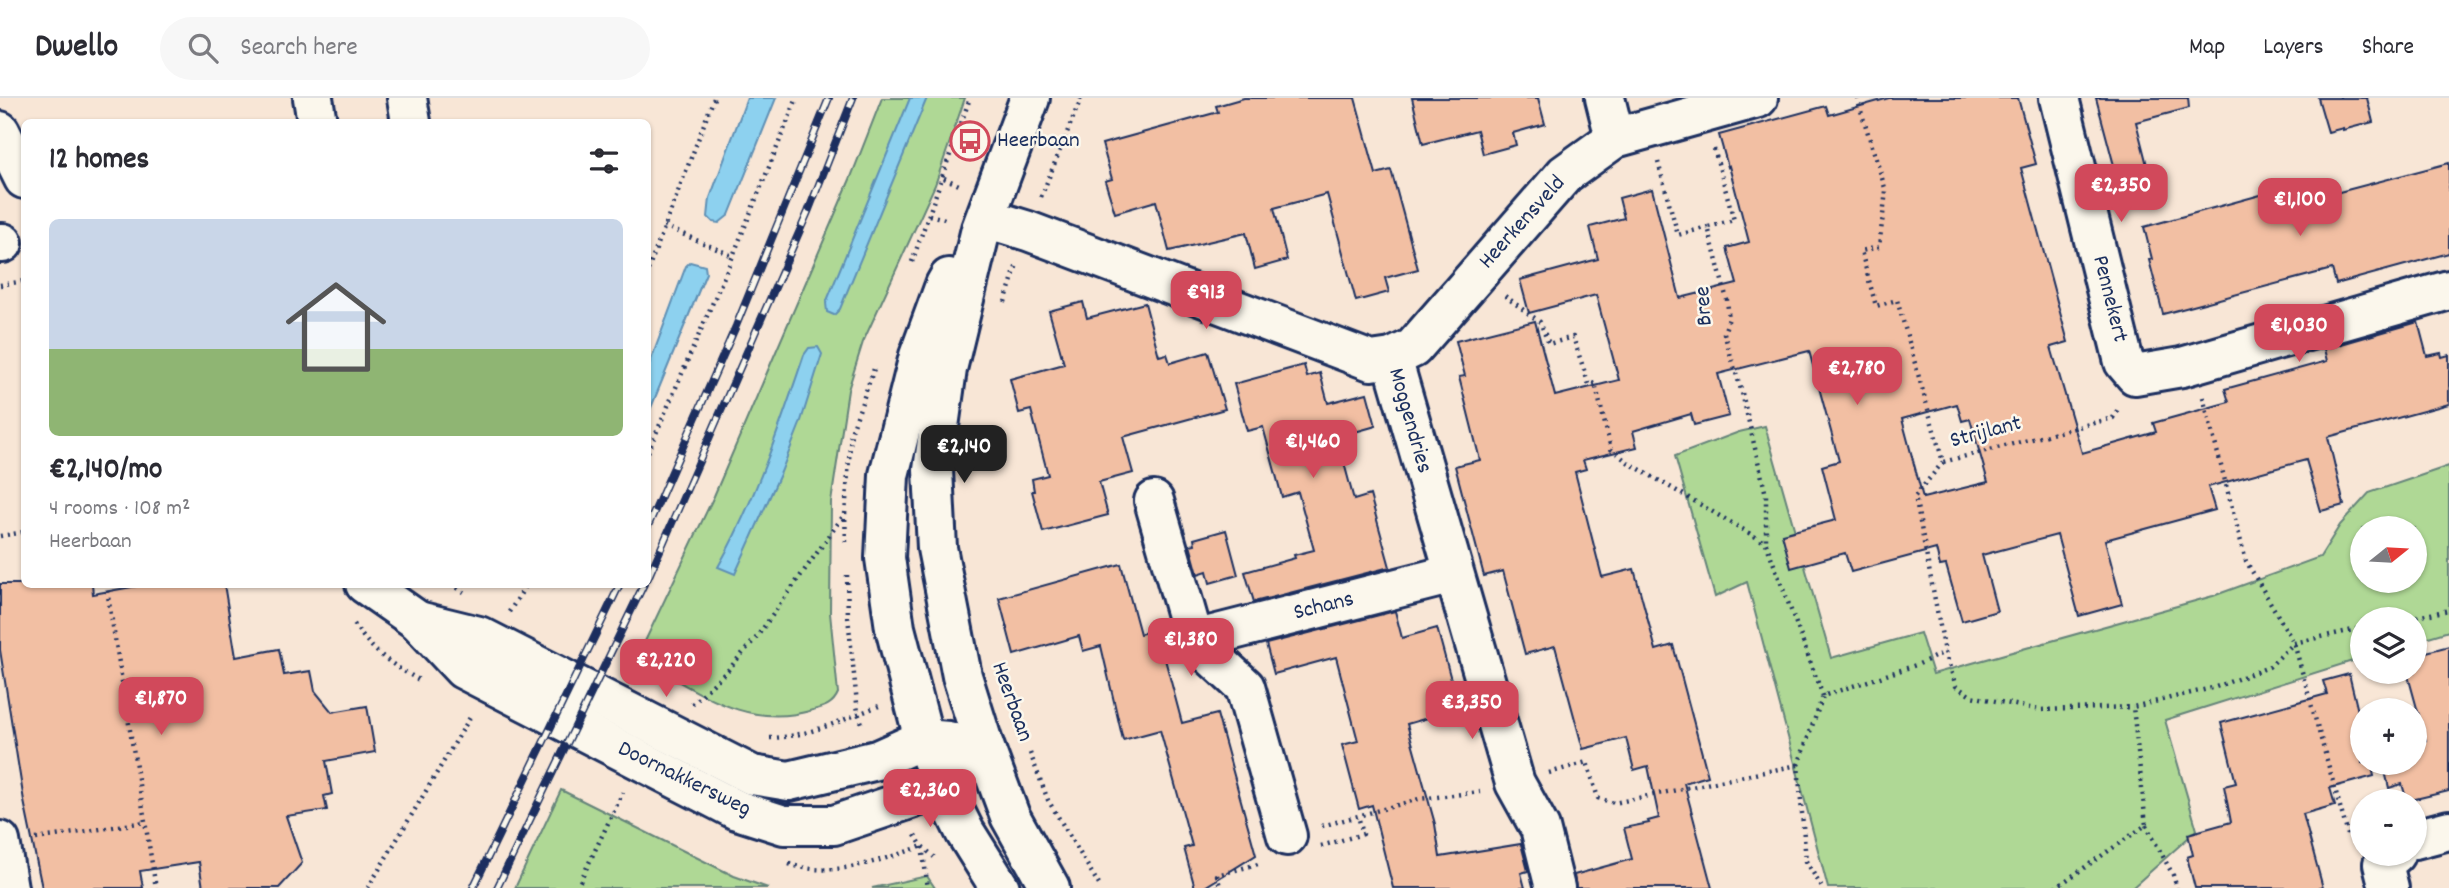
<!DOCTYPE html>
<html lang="en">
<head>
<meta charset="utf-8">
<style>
  :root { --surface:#fff; --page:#f7f7f7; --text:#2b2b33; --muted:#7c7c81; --line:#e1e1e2; --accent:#d1495b }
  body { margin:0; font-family:Dekko,sans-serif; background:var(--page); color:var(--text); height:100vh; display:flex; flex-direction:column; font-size:26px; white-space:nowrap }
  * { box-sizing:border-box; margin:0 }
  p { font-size:23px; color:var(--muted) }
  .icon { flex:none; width:38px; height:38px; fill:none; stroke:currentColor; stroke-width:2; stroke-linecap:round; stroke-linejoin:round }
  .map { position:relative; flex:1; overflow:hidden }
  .panel { position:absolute; left:21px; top:21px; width:630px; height:469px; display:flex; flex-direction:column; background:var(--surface); border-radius:10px; box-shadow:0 2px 5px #0004 }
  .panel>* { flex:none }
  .needle { width:46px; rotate:72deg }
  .controls { position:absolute; left:2350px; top:418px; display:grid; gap:14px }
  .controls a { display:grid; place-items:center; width:77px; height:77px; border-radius:50%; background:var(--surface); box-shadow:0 2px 5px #0004; font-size:35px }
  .price { position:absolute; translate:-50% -60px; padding:0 16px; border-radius:14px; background:var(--accent); color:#fff; font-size:23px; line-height:46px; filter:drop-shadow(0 2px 4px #0008) }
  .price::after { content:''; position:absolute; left:50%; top:42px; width:21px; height:16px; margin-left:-10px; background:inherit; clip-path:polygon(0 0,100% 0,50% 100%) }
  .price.active { background:#222; color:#fff }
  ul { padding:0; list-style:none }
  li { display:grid; align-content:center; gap:14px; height:371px; padding:0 28px }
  li span { display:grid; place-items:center; height:217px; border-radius:10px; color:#555 }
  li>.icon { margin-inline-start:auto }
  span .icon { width:126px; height:126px; fill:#fffc; stroke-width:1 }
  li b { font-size:30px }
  h2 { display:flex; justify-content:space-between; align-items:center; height:84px; padding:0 28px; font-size:30px }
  header { display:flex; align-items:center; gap:42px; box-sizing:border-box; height:98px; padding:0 35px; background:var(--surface); border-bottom:2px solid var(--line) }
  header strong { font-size:33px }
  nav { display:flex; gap:38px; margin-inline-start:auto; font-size:24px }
  .search { width:490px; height:63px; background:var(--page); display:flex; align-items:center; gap:18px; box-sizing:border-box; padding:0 24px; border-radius:38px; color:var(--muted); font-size:26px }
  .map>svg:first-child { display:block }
</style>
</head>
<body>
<header>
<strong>Dwello</strong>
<div class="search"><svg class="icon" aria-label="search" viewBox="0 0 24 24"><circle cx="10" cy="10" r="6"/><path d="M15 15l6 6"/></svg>Search here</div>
<nav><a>Map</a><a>Layers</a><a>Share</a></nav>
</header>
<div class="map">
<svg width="2449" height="790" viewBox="0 0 2449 790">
  <rect width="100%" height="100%" fill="#f8e6d6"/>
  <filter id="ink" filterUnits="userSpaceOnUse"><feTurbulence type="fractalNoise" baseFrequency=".0143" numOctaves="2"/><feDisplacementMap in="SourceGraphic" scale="14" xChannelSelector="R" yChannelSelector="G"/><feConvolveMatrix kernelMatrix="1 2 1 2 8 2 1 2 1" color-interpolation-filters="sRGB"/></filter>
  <g filter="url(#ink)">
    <g fill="#afd895" stroke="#65847a" stroke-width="2" fill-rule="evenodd">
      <path d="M882,0H965L935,87L863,244L848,292L831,404L830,515L838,595C833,607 824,609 813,612C748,632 701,595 647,566L646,562L638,558L714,398L851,79Z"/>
      <path d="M1765,328L1831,560L1920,535L1933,576L2213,498L2320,459L2340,427L2369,395L2449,368V533L2415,543V522H2362V560L2165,622L2197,732L2132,790H1828L1747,484L1715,499L1675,358L1739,334ZM2362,430H2415V483H2362Z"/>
      <path d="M561,692L734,778L768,790H515Z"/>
      <path d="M927,778L935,790H872Z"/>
    </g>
    <g fill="#8dd1ef" stroke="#5f90b5" stroke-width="2">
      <path d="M747,0H776L729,117L719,125L713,124L708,119L710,100Z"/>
      <path d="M910,0H927L840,211L834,217L827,214L826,205Z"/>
      <path d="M690,164L705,168L706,175L648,317V270L686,168Z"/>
      <path d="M818,249L822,256L800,326L781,374L735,476L718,469C755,403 780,328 804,257L809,250Z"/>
    </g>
    <g fill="#f2bfa3" stroke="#1b2f5e" stroke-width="2" fill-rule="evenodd">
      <path d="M1244,0H1355L1376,76L1391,72L1418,171L1385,180L1389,194L1356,203L1327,96L1274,110L1287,162L1255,171L1246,135L1169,153L1156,103L1115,115L1105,83L1112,81L1102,46L1218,14L1216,8Z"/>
      <path d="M1412,0H1538L1545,26L1513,35L1516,47L1483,56L1477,32L1423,46Z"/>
      <path d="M1889,0H2018L2036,66L2021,70L2068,244L2051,249L2082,355L2156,334L2153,325L2229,304L2225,291L2327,263L2324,251L2418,224L2427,258L2441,255L2442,259L2449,257V306L2328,339L2344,407L2321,413L2306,362L2208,389L2215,412L2105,442L2122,506L2079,518L2057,437L1982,457L1997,513L1962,523L1946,467L1940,468L1936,451L1851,474L1845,455L1791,470L1782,436L1836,422L1822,368L1839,363L1809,253L1718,276L1729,318L1694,327L1691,316L1633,333L1637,349L1583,362L1586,371L1575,374L1602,479L1634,471L1656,552L1673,547L1708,678L1684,685L1712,790H1576L1574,777L1632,761L1624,730L1649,725L1648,723L1659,720L1648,668L1634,672L1626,640L1583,651L1555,548L1525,556L1503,473L1484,478L1455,368L1480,362L1459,279L1465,278L1456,243L1535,223L1555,298L1619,282L1596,197L1529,215L1520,182L1598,161L1590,129L1624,120L1619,100L1652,91L1680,200L1737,186L1727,150L1749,144L1729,68L1728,69L1719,37L1826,8L1829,17ZM1957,306L1962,323L1970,321L1988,384L1923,400L1902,321Z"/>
      <path d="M2096,0H2188L2189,10L2136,24L2147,67L2116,75Z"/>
      <path d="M2318,0H2367L2373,24L2343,32V30L2328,34Z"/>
      <path d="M2449,65V155L2336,186L2332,171L2163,216L2149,162L2152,161L2144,129L2286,90L2290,107Z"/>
      <path d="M1083,204L1087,220L1145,205L1159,258L1167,256L1170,265L1208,254L1225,311L1123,339L1133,375L1099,384L1108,417L1043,434L1032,393H1034L1032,381L1048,377L1031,312L1019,315L1010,281L1064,266L1049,213Z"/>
      <path d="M1304,267L1307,279L1320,275L1328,305L1367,295L1376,328L1337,339L1354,402L1370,397L1390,469L1254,504L1245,474L1295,460L1294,457L1314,452L1298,394L1282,399L1263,329L1247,333L1234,286Z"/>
      <path d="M1226,432L1238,477L1210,485L1207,473L1198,476L1190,447L1195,446L1194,441Z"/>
      <path d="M1121,466L1140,536L1157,531L1182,625L1217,616L1256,757L1203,790H1195L1184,750L1192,748L1160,632L1123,642L1101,548L1083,553L1079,538L1014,557L999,500Z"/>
      <path d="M0,486H92L93,496L148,486H224L236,559L279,551L284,577L311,573L315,593L332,614L367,608L375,654L326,663L332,696L324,698L327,712L286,718L302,765L279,790H203L199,764L140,773L143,790H42L24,703L0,552Z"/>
      <path d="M1395,513L1402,540L1437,530L1459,611L1407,626L1435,726L1440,759L1521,746L1528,773L1521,775L1525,790H1393L1372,707L1359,711L1342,647L1358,643L1336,559L1274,576L1266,546Z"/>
      <path d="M2449,548V693L2407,703L2402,686L2389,690L2383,665H2415V646L2426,643L2407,574H2415V557Z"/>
      <path d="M2349,576L2362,630V665H2371L2374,678L2330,690L2335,707L2303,716L2323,790H2195L2187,759L2193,757L2188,736L2231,724L2224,688L2236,685L2221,625L2327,596L2323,583Z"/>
    </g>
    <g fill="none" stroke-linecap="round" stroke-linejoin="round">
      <g stroke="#1b2f5e" stroke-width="44">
        <g id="minor">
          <path d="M313,0L317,24"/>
          <path d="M407,0L411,24"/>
          <path d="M1030,0L981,131L947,271L933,372L937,450L962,578L983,645L1010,718L1050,790"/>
          <path d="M1605,0L1615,40"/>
          <path d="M2059,0L2124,264L2135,277L2182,269L2449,192"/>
          <path d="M0,33L24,81"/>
          <path d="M986,120L1028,133L1371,263L1392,260L1413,250L1565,76L1615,40L1758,0"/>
          <path d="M0,145H3"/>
          <path d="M949,180L945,187L919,258L889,377L885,460L895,530L924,641L943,690L965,734L1000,790"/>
          <path d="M1392,260L1515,685L1540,730L1555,790"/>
          <path d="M1154,403L1194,542L1245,589L1287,738"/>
          <path d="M365,486L418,523L463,571L737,712L784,727H834L943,690L983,645"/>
          <path d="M418,523L479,538L752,677L789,683L877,662L924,641L948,643"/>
          <path d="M1194,542L1453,476"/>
          <path d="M2415,741L2449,732"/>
          <path d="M0,743L8,790"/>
          <path d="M2389,790L2383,766L2395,756"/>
        </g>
      </g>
      <g stroke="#1b2f5e" stroke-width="4.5" stroke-dasharray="2 5" stroke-linecap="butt">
        <path d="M1857,0L1886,93L1879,149L1861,153L1876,208L1897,202L1943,364L2113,320L2119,309"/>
        <path d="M1714,51L1734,122L1708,129L1727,202L1729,220L1724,235L1742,295L1766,397V445"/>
        <path d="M1658,64L1678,137L1708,129"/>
        <path d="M944,80L959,87"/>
        <path d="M1041,99L1081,0"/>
        <path d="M929,117L945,121"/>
        <path d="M664,128L733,158"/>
        <path d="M912,164L970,0"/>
        <path d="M648,172L714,0"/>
        <path d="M0,187L24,183"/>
        <path d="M1505,198L1540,224L1549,246L1573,239L1589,287L1595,285L1611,351L1629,365L1766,445L1823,598"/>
        <path d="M1005,204L1017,166"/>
        <path d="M2203,299L2246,463L2294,545L2348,737L2356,744"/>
        <path d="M648,354L733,158L797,0"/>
        <path d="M1943,364L1915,398L1945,554L1956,588L1971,598L2040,612L2133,609"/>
        <path d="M0,438L24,434"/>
        <path d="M846,444L845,417L851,335L875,268"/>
        <path d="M847,477L848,519L858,615L863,628"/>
        <path d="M106,486L156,790"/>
        <path d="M451,486L464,494"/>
        <path d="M509,514L527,486"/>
        <path d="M2403,522L2449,512"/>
        <path d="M354,526C372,554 392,567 421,583"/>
        <path d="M692,606L728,572L756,540L844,417"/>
        <path d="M770,640C808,639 844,621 879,608"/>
        <path d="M1030,655L1048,702L1101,790"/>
        <path d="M1798,667L1823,598L1919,566L1945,554"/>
        <path d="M1549,675L1587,664L1598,700L1614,705L1798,667L1806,763L1822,790"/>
        <path d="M2146,727L2173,777L2177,790"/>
        <path d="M1322,728L1419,701L1480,694"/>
        <path d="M915,737L922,748L934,759"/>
        <path d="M36,741L145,724"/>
        <path d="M1321,748L1363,736L1358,718"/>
        <path d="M922,749L928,790"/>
        <path d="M789,766C833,781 881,762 923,748"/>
        <path d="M368,790L472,616"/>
        <path d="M577,790L623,694"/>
        <path d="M1216,790L1220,788L1217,777L1262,765"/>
        <path d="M2055,790L2146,727L2133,609L2216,589L2269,569L2294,545L2362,530"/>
      </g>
      <use href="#minor" stroke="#fbf7ec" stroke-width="38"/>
      <g stroke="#1b2f5e" stroke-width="8">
        <g id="rail">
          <path d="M648,428L736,228L829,0"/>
          <path d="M648,480L808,114L853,0"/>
          <path d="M473,790L620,486"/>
          <path d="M497,790L644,486"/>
        </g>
      </g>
      <use href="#rail" stroke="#fbf7ec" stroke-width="5" stroke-dasharray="16" stroke-linecap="butt"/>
    </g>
  </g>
  <defs>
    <g id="bus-ring" transform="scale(2.0125)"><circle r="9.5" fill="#fbf7ec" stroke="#d1495b" stroke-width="1.5"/><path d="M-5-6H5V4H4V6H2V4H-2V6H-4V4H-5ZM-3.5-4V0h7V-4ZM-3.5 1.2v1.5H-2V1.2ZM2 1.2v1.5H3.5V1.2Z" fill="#d1495b"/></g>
  </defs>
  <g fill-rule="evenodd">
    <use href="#bus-ring" x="970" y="43"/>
  </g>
  <g text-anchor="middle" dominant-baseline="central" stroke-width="5" stroke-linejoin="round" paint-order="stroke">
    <g font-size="23" fill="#1b2f5e" stroke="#fbf7ec" text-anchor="start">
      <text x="997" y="43">Heerbaan</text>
    </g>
    <g font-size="23" fill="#1b2f5e" stroke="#fbf7ec">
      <text transform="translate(1523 125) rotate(-48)">Heerkensveld</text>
      <text transform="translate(2109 201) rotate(76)">Pennekert</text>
      <text transform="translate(1705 208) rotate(-94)">Bree</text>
      <text transform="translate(1409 323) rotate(74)">Moggendries</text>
      <text transform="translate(1986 335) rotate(-15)">Strijlant</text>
      <text transform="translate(1324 509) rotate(-14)">Schans</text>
      <text transform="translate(1011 604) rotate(70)">Heerbaan</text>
      <text transform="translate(684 682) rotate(26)">Doornakkersweg</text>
    </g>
  </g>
</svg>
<div class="controls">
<a><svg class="needle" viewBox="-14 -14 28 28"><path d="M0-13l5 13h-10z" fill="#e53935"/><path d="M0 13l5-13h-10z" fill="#7c7c81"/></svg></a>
<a><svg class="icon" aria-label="layers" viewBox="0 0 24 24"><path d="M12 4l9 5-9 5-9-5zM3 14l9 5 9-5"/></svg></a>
<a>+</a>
<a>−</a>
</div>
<b class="price" style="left:2121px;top:126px">€2,350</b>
<b class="price" style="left:2300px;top:140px">€1,100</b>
<b class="price" style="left:1206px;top:233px">€913</b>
<b class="price" style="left:2299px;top:266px">€1,030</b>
<b class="price" style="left:1857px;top:309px">€2,780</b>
<b class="price" style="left:1313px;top:382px">€1,460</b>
<b class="price active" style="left:964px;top:387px">€2,140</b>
<b class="price" style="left:1191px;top:580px">€1,380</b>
<b class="price" style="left:666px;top:601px">€2,220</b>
<b class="price" style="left:161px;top:639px">€1,870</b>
<b class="price" style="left:1472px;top:643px">€3,350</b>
<b class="price" style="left:930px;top:731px">€2,360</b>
<section class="panel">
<h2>12 homes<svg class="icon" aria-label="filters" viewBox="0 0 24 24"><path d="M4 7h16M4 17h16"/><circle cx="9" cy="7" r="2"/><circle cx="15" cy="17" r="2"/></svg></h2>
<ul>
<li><span style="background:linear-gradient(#c9d6e8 60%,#8fb573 0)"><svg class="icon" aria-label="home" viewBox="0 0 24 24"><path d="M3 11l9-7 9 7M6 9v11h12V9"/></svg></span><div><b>€2,140/mo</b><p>4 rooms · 108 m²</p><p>Heerbaan</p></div></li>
</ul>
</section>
</div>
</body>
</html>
